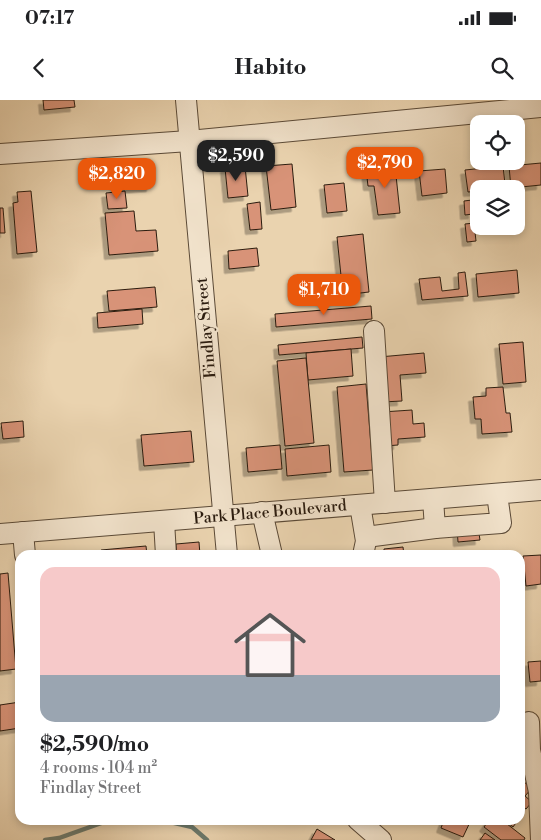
<!DOCTYPE html>
<html lang="en">
<head>
<meta charset="utf-8">
<style>
  :root { --surface:#fff; --page:#f6f6f6; --text:#202124; --muted:#757577; --line:#e0e0e0; --accent:#ea580c }
  body { margin:0; font-family:"Libre Bodoni",serif; background:var(--page); color:var(--text); height:100vh; display:flex; flex-direction:column; font-size:19px; white-space:nowrap }
  * { box-sizing:border-box; margin:0 }
  p { font-size:16px; color:var(--muted) }
  .icon { flex:none; width:28px; height:28px; fill:none; stroke:currentColor; stroke-width:2; stroke-linecap:round; stroke-linejoin:round }
  .map { position:relative; flex:1; overflow:hidden }
  .details { position:absolute; left:15px; top:450px; width:510px; height:275px; display:flex; flex-direction:column; background:var(--surface); border-radius:15px; box-shadow:0 2px 8px #0003 }
  .details>* { flex:none }
  .controls { position:absolute; left:470px; top:15px; display:grid; gap:10px }
  .controls a { display:grid; place-items:center; width:55px; height:55px; border-radius:10px; background:var(--surface); box-shadow:0 2px 8px #0003; font-size:25px }
  .price { position:absolute; translate:-50% -42px; padding:0 11px; border-radius:10px; background:var(--accent); color:#fff; font-size:16px; line-height:32px; filter:drop-shadow(0 1px 2px #0008) }
  .price::after { content:''; position:absolute; left:50%; top:30px; width:15px; height:11px; margin-left:-8px; background:inherit; clip-path:polygon(0 0,100% 0,50% 100%) }
  .price.active { background:#222; color:#fff }
  ul { padding:0; list-style:none }
  li { display:grid; align-content:center; gap:10px; height:265px; padding:0 25px }
  li+li { border-top:1px solid var(--line) }
  li span { display:grid; place-items:center; height:155px; border-radius:15px; color:#555 }
  li>.icon { margin-inline-start:auto }
  span .icon { width:90px; height:90px; fill:#fffc; stroke-width:1 }
  li b { font-size:21px }
  .status { display:flex; justify-content:space-between; align-items:center; height:35px; padding:0 25px; background:var(--surface); direction:ltr }
  .status svg { height:14px; fill:currentColor }
  header { display:flex; justify-content:space-between; align-items:center; height:65px; padding:0 25px; background:var(--surface); font-size:22px; font-weight:700 }
  .map>svg:first-child { display:block }
</style>
</head>
<body>
<div class="status"><b>07:17</b><svg viewBox="0 0 49 12"><path d="M0 12V9h3v3zM5 12V6h3v6zM10 12V3h3v9zM15 12V0h3v12zM26 1h20v11H26zM47 4h2v5h-2z"/></svg></div>
<header><svg class="icon" aria-label="back" viewBox="0 0 24 24"><path d="M15 5l-7 7 7 7"/></svg>Habito<svg class="icon" aria-label="search" viewBox="0 0 24 24"><circle cx="10" cy="10" r="6"/><path d="M15 15l6 6"/></svg></header>
<div class="map">
<svg width="541" height="740" viewBox="0 0 541 740">
  <defs>
    <filter id="shadow"><feDropShadow dx="-4.5" dy="4.5" stdDeviation="0" flood-color="#0004"/></filter>
  </defs>
  <rect width="100%" height="100%" fill="#ead3af"/>
  <filter id="stains"><feTurbulence type="fractalNoise" baseFrequency=".004" numOctaves="4"/><feColorMatrix values="0 0 0 0 .2 0 0 0 0 .09 0 0 0 0 .02 0 0 0 .5 -.17"/></filter>
  <radialGradient id="worn" r=".72"><stop offset=".6" stop-color="#630" stop-opacity="0"/><stop offset="1" stop-color="#630" stop-opacity=".3"/></radialGradient>
  <g fill="none" stroke-linecap="round" stroke-linejoin="round">
    <path stroke="#6c7a6c" stroke-width="4.5" d="M45,740L59,738L107,721H166L192,727L207,740"/>
  </g>
  <g fill="#d89378" stroke="#2b1c0f" filter="url(#shadow)">
    <path d="M43,0H74L75,7L44,10Z"/>
    <path d="M541,63V85L511,88L509,66Z"/>
    <path d="M292,64L296,107L271,110L266,66Z"/>
    <path d="M149,66L151,87L125,89L123,68Z"/>
    <path d="M245,66L248,96L228,98L225,68Z"/>
    <path d="M395,66L400,113L378,115L374,86H368L366,69Z"/>
    <path d="M503,66L505,84L498,85V89H479V91L468,92L465,70Z"/>
    <path d="M445,69L447,93L422,96L419,71Z"/>
    <path d="M344,83L347,111L327,113L324,85Z"/>
    <path d="M31,91L37,152L17,154L13,103L18,102L17,92Z"/>
    <path d="M125,91L127,108L108,109L106,93Z"/>
    <path d="M472,100L473,114L465,115L464,101Z"/>
    <path d="M260,102L262,129L250,130L247,104Z"/>
    <path d="M0,108H3L5,133H0Z"/>
    <path d="M134,111L136,131L156,130L158,151L109,155L105,113Z"/>
    <path d="M474,123L476,141L467,142L465,124Z"/>
    <path d="M363,134L369,192L343,195L337,137Z"/>
    <path d="M257,148L259,166L229,169L228,151Z"/>
    <path d="M517,170L519,193L478,197L476,174Z"/>
    <path d="M465,172L468,196L422,200L419,179L440,177L442,191L459,189L458,173Z"/>
    <path d="M155,187L157,207L109,211L107,191Z"/>
    <path d="M371,206L372,219L276,227L275,214Z"/>
    <path d="M142,209L143,224L98,228L97,213Z"/>
    <path d="M362,237L363,248L279,255L278,245Z"/>
    <path d="M523,242L526,282L503,284L499,244Z"/>
    <path d="M351,249L353,276L308,280L306,253Z"/>
    <path d="M424,253L426,273L400,275L402,301L382,302L379,257Z"/>
    <path d="M306,258L314,343L285,346L277,261Z"/>
    <path d="M366,284L373,370L344,372L337,287Z"/>
    <path d="M503,287L506,313H510L512,332L482,334L481,319H475L473,297L486,296V288Z"/>
    <path d="M412,310L413,324L424,323L425,337L398,339V345L385,346L382,312Z"/>
    <path d="M23,321L24,337L3,339L1,323Z"/>
    <path d="M191,331L194,362L144,366L141,335Z"/>
    <path d="M280,345L282,369L248,372L246,348Z"/>
    <path d="M329,345L331,372L287,376L285,349Z"/>
    <path d="M478,427L480,440L458,442L457,429Z"/>
    <path d="M199,442L200,455H177L176,444Z"/>
    <path d="M146,446L147,455H101V450Z"/>
    <path d="M403,447L404,455H384V449Z"/>
    <path d="M541,455V484L526,486L523,456Z"/>
    <path d="M8,473L16,569L0,571V474Z"/>
    <path d="M541,561V581L530,582L528,562Z"/>
    <path d="M20,602V628L0,631V605Z"/>
    <path d="M520,679L532,688L525,696L532,702L526,709L520,704Z"/>
    <path d="M444,720H471L463,737L441,728Z"/>
    <path d="M489,720H502L525,738L524,740H501L484,727Z"/>
    <path d="M505,720H518L513,727Z"/>
    <path d="M317,729L335,740H311Z"/>
    <path d="M485,733L495,740H480Z"/>
  </g>
  <g fill="none" stroke-linecap="round" stroke-linejoin="round">
    <g stroke="#5b4a37" stroke-width="22">
      <g id="minor">
        <path d="M186,0L227,455"/>
        <path d="M0,54L189,41L541,7"/>
        <path d="M374,231L385,403"/>
        <path d="M360,405L366,441L363,455"/>
        <path d="M262,412L272,455"/>
        <path d="M164,421L166,455"/>
        <path d="M435,428L501,423L497,394"/>
        <path d="M23,432L25,455"/>
        <path d="M0,434L541,390"/>
        <path d="M366,437L435,428L433,399"/>
        <path d="M529,622L530,650L539,692L541,740"/>
        <path d="M358,720L381,740"/>
      </g>
    </g>
    <use href="#minor" stroke="#f1e2cb" stroke-width="20"/>
  </g>
  <g text-anchor="middle" dominant-baseline="central" stroke-width="4.5" stroke-linejoin="round" paint-order="stroke">
    <g font-size="16" fill="#2b1c0f" stroke="#f1e2cb">
      <text transform="translate(206 228) rotate(-95)">Findlay Street</text>
      <text transform="translate(270 412) rotate(-5)">Park Place Boulevard</text>
    </g>
  </g>
  <rect width="100%" height="100%" filter="url(#stains)"/>
  <rect width="100%" height="100%" fill="url(#worn)"/>
</svg>
<div class="controls">
<a><svg class="icon" aria-label="locate" viewBox="0 0 24 24"><circle cx="12" cy="12" r="6"/><path d="M12 2v4M12 18v4M2 12h4M18 12h4"/></svg></a>
<a><svg class="icon" aria-label="layers" viewBox="0 0 24 24"><path d="M12 4l9 5-9 5-9-5zM3 14l9 5 9-5"/></svg></a>
</div>
<b class="price active" style="left:236px;top:82px">$2,590</b>
<b class="price" style="left:385px;top:89px">$2,790</b>
<b class="price" style="left:117px;top:100px">$2,820</b>
<b class="price" style="left:324px;top:216px">$1,710</b>
<section class="details">
<ul>
<li><span style="background:linear-gradient(#f6c9c9 70%,#9aa5b1 0)"><svg class="icon" aria-label="home" viewBox="0 0 24 24"><path d="M3 11l9-7 9 7M6 9v11h12V9"/></svg></span><div><b>$2,590/mo</b><p>4 rooms · 104 m²</p><p>Findlay Street</p></div></li>
</ul>
</section>
</div>
</body>
</html>
